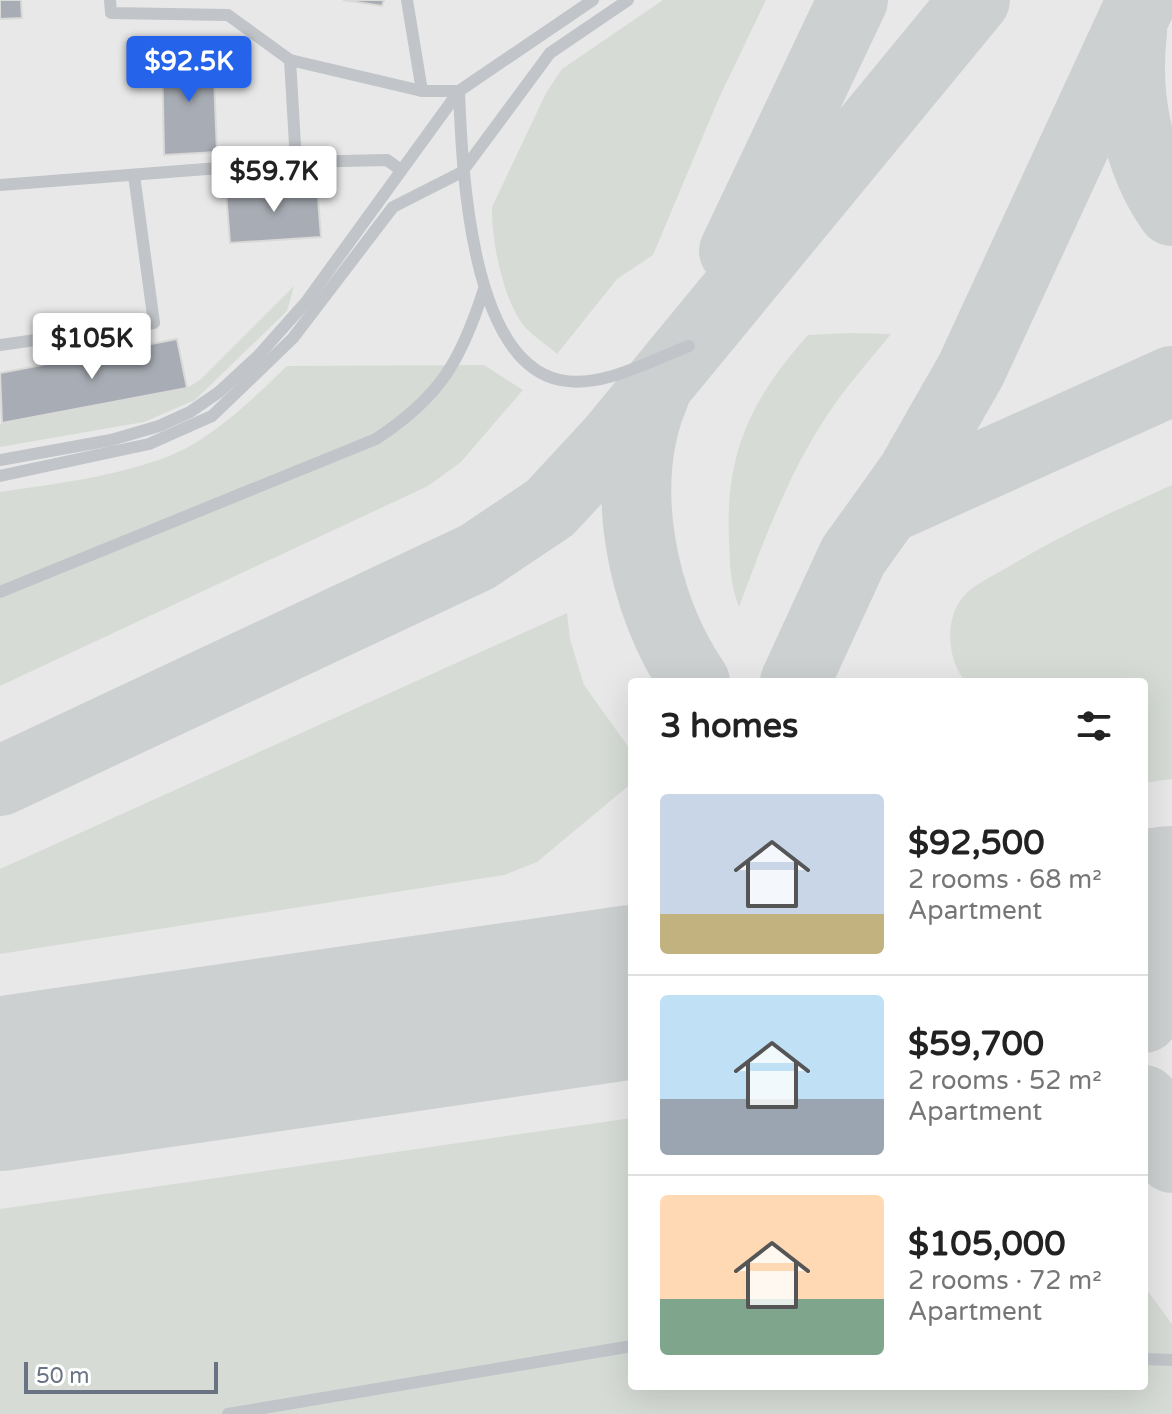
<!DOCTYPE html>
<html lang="en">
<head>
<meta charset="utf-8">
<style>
  :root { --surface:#fff; --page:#f2f2f2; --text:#222; --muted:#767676; --line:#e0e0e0; --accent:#2563eb }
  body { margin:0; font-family:"Varela Round",sans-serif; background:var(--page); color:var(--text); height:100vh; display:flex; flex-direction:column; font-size:30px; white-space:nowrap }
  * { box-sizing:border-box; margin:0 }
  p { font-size:26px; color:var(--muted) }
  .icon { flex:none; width:44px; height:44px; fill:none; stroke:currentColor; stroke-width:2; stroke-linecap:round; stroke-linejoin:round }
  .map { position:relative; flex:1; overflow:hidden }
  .side { position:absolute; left:628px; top:678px; width:520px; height:712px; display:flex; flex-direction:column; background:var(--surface); border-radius:8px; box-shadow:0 8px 32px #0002 }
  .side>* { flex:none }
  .scale { position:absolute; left:24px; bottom:20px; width:194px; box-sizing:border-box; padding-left:8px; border:4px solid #697383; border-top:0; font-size:22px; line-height:28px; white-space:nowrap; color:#697383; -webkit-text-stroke:6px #fff; paint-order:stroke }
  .price { position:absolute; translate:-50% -68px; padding:0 18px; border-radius:8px; background:#fff; color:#222; font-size:26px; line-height:52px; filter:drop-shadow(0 2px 4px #0008) }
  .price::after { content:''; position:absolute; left:50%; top:48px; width:24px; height:18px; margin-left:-12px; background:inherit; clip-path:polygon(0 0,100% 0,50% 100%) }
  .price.active { background:var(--accent); color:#fff }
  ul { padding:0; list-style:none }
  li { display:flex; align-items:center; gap:24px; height:200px; padding:0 32px }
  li+li { border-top:2px solid var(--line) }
  li span { display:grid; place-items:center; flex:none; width:224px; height:160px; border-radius:8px; color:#555 }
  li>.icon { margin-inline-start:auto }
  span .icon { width:96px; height:96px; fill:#fffc; stroke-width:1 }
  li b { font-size:34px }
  h2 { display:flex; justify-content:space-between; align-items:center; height:96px; padding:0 32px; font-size:34px }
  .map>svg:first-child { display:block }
</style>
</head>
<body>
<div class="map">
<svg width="1172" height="1414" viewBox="0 0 1172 1414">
  <rect width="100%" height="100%" fill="#f7f8f5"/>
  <path fill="#e8e8e8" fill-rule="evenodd" d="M0,0H1172V1414H0ZM632,682H1144V1386H632Z"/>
  <g fill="#d6dcd5">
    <path d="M663,0H766L719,98L653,255L617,279L557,354C547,345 533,336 524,326C503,300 491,239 492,207L546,93L562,69Z"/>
    <path d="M294,286L287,311L195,400L144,422L0,447V424L187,388L200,380Z"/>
    <path d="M849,333L891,334C869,361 845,388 826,417C788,475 763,542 739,607C730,585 730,564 729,540C725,453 751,399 808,335Z"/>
    <path d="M484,365L523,390L461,462L428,486L0,686V492C54,484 112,477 164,458C209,442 253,399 287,366Z"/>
    <path d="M1172,485V779L1144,783V682H966C947,661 944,619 963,597C974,584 993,576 1008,567C1061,535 1116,510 1172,485Z"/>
    <path d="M567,613L570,639L584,685L632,752V783L537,862L504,875L0,954V869Z"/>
    <path d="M632,1118V1386H1144V1286L1172,1324V1414H0V1209Z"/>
  </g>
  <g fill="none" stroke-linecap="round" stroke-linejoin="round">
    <g stroke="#cdd0d1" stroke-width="70">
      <path d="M1132,32C1125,92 1136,161 1172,211"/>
      <path d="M734,251L853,0"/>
      <path d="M655,394C616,481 642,606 695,682"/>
      <path d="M889,508L1172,381"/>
      <path d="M795,682L853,556L911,475L971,370L1142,0"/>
      <path d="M0,781L477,557L550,508L612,441L975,0"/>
      <path d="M526,1007L591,987L632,963"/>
      <path d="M1144,1018L1172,971"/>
      <path d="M1144,1100L1172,1158"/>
    </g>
    <g stroke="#cdd0d1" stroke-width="174">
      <path d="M1144,917L1172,913"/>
      <path d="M0,1084L632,992"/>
    </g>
  </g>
  <g fill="#a8adb5" stroke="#d9d9d8" stroke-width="2">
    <path d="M0,0H21L22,18L0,19Z"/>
    <path d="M343,0H384L382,6Z"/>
    <path d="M213,53L217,152L164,155L162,55Z"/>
    <path d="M317,185L321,237L230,243L226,192Z"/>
    <path d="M177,339L187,388L2,423L0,373Z"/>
  </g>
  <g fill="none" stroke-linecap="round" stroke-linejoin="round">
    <g stroke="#c1c4c8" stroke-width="12">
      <path d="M110,0L111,13L228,15L290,60L422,91H459"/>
      <path d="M407,0L422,91"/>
      <path d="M290,60L296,162"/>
      <path d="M459,91C462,165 469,361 560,380C602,389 651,360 689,346"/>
      <path d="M0,185L296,162L387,160L401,170"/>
      <path d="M0,345L154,323L134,175"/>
      <path d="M0,460L111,440L159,426L190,412L219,392L258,356L306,302L459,91L593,0"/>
      <path d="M0,476L149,444L212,416L293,338L393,207L462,172L550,53L628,0"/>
      <path d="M0,592L376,439C440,397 461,361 484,289"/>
      <path d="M1144,1359L1172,1360"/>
      <path d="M228,1414L632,1346"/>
    </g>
  </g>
</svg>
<div class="scale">50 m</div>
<b class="price active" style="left:189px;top:104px">$92.5K</b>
<b class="price" style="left:274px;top:214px">$59.7K</b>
<b class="price" style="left:92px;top:381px">$105K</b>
<section class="side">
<h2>3 homes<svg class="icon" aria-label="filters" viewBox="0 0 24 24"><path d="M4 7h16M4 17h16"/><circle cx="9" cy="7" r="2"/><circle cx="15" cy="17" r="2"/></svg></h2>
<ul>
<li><span style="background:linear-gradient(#c9d6e8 75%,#c2b280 0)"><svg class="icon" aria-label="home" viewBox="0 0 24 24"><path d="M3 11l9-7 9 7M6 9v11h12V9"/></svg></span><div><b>$92,500</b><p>2 rooms · 68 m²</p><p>Apartment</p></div></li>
<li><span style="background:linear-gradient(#bfe0f5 65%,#9aa5b1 0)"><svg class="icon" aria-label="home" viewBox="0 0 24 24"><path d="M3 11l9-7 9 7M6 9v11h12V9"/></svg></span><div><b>$59,700</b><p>2 rooms · 52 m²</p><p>Apartment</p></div></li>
<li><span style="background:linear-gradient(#ffd9b3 65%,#7fa58c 0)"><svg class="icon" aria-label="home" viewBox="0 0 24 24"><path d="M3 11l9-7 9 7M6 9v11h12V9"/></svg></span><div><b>$105,000</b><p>2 rooms · 72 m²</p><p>Apartment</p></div></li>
</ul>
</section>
</div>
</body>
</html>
